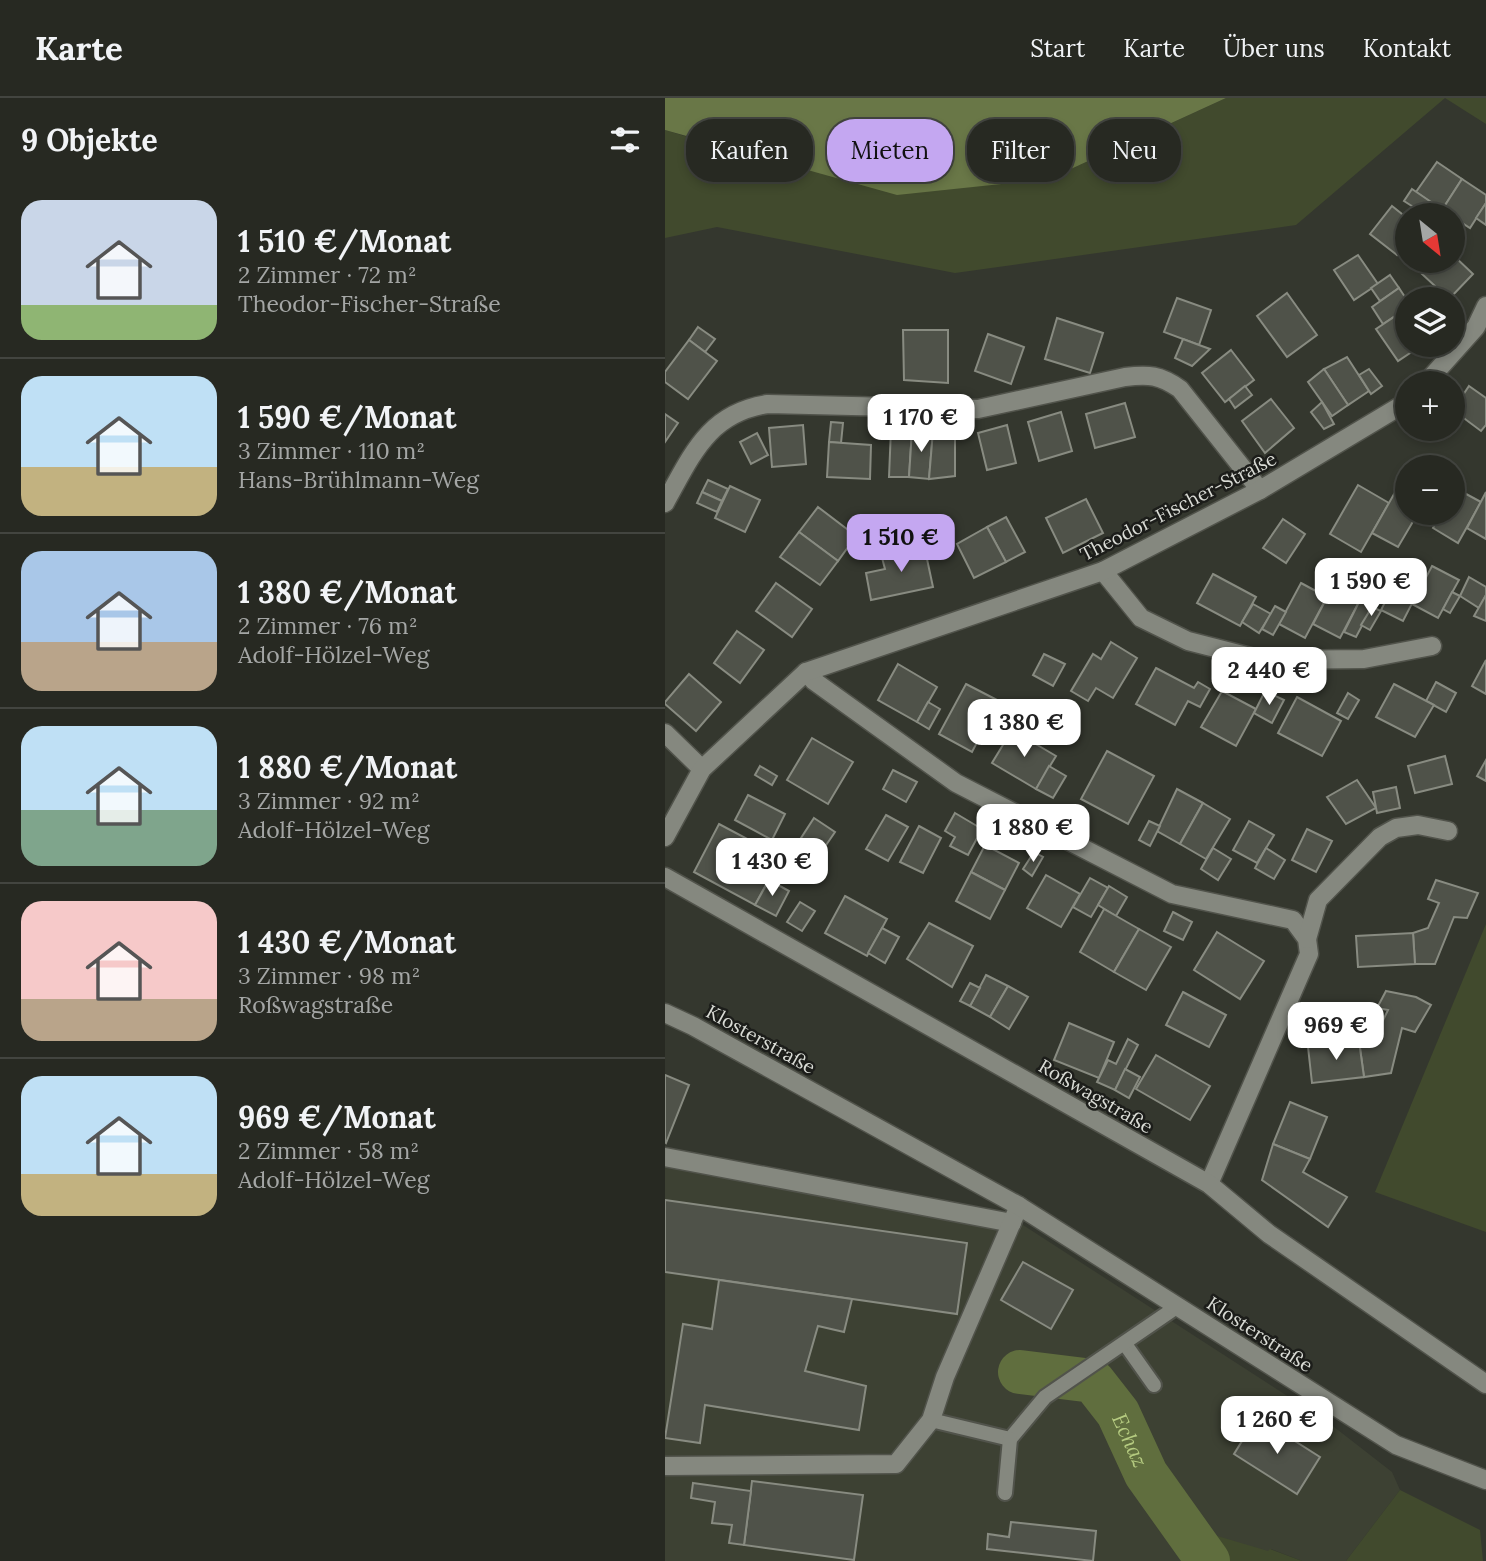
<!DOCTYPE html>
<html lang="de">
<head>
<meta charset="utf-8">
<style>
  :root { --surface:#272922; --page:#2f312a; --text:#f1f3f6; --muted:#a4a6a5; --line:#434540; --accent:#c4a7f1 }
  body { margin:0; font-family:Lora,serif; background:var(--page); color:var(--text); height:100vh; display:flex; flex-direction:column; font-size:26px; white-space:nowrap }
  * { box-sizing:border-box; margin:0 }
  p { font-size:23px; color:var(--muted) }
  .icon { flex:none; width:38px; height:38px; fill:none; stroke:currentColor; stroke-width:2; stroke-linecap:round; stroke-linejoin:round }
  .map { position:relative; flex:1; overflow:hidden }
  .drawer { display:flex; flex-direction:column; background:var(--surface); width:665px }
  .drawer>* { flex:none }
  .guide { position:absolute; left:21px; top:21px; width:665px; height:63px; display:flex; gap:14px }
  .needle { width:46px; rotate:150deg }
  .buttons { position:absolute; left:730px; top:105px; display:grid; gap:14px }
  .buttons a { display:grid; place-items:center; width:70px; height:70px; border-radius:50%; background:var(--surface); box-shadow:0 4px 10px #0003,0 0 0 2px var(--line); font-size:35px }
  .price { position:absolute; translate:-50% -60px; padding:0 16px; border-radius:14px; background:#fff; color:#222; font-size:23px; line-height:46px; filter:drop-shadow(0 2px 4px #0008) }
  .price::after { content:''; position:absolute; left:50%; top:42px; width:21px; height:16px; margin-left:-10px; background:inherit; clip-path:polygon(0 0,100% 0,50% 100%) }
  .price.current { background:var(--accent); color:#111 }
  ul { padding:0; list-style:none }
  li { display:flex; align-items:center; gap:21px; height:175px; padding:0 21px }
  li+li { border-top:2px solid var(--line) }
  li span { display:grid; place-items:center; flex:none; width:196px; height:140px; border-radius:21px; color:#555 }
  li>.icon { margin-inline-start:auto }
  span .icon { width:84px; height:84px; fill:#fffc; stroke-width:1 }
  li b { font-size:30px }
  h2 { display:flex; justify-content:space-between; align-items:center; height:84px; padding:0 21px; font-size:30px }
  .chip { padding:0 24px; border-radius:28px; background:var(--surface); box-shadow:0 4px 10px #0003,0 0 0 2px var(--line); font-size:24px; line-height:63px }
  .chip.current { background:var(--accent); color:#111 }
  header { display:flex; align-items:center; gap:42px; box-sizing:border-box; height:98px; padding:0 35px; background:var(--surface); border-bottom:2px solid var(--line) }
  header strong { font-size:33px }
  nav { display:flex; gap:38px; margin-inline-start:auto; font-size:24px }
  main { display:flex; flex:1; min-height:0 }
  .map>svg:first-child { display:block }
</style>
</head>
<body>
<header>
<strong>Karte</strong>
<nav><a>Start</a><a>Karte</a><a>Über uns</a><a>Kontakt</a></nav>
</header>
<main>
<section class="drawer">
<h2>9 Objekte<svg class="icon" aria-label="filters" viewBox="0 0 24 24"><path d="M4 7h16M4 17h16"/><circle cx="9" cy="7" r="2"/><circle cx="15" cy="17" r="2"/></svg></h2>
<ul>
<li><span style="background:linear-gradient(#c9d6e8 75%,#8fb573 0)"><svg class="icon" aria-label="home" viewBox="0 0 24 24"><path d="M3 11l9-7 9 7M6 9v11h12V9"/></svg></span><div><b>1 510 €/Monat</b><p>2 Zimmer · 72 m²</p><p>Theodor-Fischer-Straße</p></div></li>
<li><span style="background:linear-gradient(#bfe0f5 65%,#c2b280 0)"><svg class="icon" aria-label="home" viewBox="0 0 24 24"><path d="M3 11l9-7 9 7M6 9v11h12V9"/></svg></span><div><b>1 590 €/Monat</b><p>3 Zimmer · 110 m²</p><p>Hans-Brühlmann-Weg</p></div></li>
<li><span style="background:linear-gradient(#a9c7e8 65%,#b9a48a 0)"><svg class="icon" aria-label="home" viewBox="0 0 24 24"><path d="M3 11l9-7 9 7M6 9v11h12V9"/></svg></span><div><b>1 380 €/Monat</b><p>2 Zimmer · 76 m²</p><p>Adolf-Hölzel-Weg</p></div></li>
<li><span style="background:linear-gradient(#bfe0f5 60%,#7fa58c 0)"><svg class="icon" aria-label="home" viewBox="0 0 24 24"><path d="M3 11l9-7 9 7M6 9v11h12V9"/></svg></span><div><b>1 880 €/Monat</b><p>3 Zimmer · 92 m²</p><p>Adolf-Hölzel-Weg</p></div></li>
<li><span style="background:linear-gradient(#f6c9c9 70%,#b9a48a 0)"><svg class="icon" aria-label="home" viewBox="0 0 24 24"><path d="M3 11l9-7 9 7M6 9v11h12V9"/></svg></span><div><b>1 430 €/Monat</b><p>3 Zimmer · 98 m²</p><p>Roßwagstraße</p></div></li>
<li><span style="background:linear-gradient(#bfe0f5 70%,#c2b280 0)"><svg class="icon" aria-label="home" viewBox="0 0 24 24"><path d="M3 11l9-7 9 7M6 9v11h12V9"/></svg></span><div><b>969 €/Monat</b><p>2 Zimmer · 58 m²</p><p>Adolf-Hölzel-Weg</p></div></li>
</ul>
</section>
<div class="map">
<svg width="821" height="1463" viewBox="0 0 821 1463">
  <rect width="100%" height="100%" fill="#34372e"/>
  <path fill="#3d4133" d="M0,1062L358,1127L664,1325L727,1374L735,1392L681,1463H637L606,1451L598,1463H0Z"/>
  <g fill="#414a2d">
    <path d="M561,0H821V26L780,0L631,127L290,175L52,129L0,140V32L99,62L384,81Z"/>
    <path d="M821,826V1134L710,1094Z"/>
    <path d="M735,1392L815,1432L818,1463H681Z"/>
    <path d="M512,1426L603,1453L605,1451L637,1463H517L498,1435Z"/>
  </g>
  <path fill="#697747" d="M0,0H561L384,81L232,97L0,32Z"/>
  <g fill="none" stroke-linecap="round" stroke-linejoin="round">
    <path stroke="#606e3e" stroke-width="44" id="s1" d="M355,1274L428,1283L453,1315L481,1376L543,1463"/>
  </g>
  <g fill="#4f5249" stroke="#888b81" stroke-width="2">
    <path d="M772,64L797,81L777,112L751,94Z"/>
    <path d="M797,81L821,97V105L805,130L777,112Z"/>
    <path d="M747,91L769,106L761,117L739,103Z"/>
    <path d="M821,105V127L811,120Z"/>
    <path d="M727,108L742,120V144L732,157L705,136Z"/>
    <path d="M693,157L713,186L689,202L669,172Z"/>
    <path d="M788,157L808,176L784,201L757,176L769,163H788Z"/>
    <path d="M725,177L734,190L715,203L706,190Z"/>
    <path d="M734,190L742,202V210L718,226L707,209Z"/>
    <path d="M622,195L652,237L622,259L592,218Z"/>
    <path d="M512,200L546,212L534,247L499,234Z"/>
    <path d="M741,211L742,247H757L733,263L711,231Z"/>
    <path d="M392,220L438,235L425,275L380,261Z"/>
    <path d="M33,229L50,241L40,254L24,242Z"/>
    <path d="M238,232H283V285L239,282Z"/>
    <path d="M323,236L359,249L346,286L310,273Z"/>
    <path d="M518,241L534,247L545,251L527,268L510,260Z"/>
    <path d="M24,242L52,263L23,301L0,284V274Z"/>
    <path d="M566,252L589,282L560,304L537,275Z"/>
    <path d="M682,259L704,293L683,307L659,271Z"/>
    <path d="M659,271L683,307L667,318L643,284Z"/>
    <path d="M704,271L717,288L706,296L694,277Z"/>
    <path d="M580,288L587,297L570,310L564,301Z"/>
    <path d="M804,288L821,300V327L816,333L788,312Z"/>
    <path d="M606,301L629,330L600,355L577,323Z"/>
    <path d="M657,304L669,326L659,331L646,314Z"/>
    <path d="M460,305L470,339L430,350L421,316Z"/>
    <path d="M396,314L407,353L374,363L363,324Z"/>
    <path d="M0,316L13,325L0,344Z"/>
    <path d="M166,324L178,325L176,345L164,344Z"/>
    <path d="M138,327L141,366L107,369L104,330Z"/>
    <path d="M342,327L351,365L322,372L313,335Z"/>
    <path d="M226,331L247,332L244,379H224Z"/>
    <path d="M247,332L268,333L264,381L244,379Z"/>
    <path d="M268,333L290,334V378L264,381Z"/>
    <path d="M92,335L103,357L86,366L75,344Z"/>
    <path d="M164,344L206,347L205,381L162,379Z"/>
    <path d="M43,382L63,391L57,403L37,394Z"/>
    <path d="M693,387L724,405L696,454L665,436Z"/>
    <path d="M65,388L95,402L80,434L50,420Z"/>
    <path d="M733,389L742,394V415H753L733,449L707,435Z"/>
    <path d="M790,390L816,404L793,445L768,430L776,415H788V394Z"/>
    <path d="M37,394L57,403L52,414L32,405Z"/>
    <path d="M821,394V441L802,430Z"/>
    <path d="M421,401L438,435L398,455L381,420Z"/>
    <path d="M153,409L191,438L173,463L134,434Z"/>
    <path d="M341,419L360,454L341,464L322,429Z"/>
    <path d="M618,421L640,436L621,465L598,450Z"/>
    <path d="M322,429L341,464L309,480L292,446Z"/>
    <path d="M134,434L173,463L155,487L115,459Z"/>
    <path d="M259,447L268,489L206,502L201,475L220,471L216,456Z"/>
    <path d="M767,468L794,482L773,520L747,506Z"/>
    <path d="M735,475L757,486L738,523L716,512Z"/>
    <path d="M548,476L591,499L575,528L532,505Z"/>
    <path d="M804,479L821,489V497L814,510L795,498Z"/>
    <path d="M111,485L147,511L127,539L91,513Z"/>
    <path d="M636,485L662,499L640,540L614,526Z"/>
    <path d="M668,488L695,502L675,540L648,526Z"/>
    <path d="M787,494L795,498L785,515L778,511Z"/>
    <path d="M821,497V523L809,518Z"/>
    <path d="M695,502L707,509L691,539L679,534Z"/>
    <path d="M588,506L606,516L594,535L577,524Z"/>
    <path d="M610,508L621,514L608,537L597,531Z"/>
    <path d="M707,509L716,513L705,532L696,527Z"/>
    <path d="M72,533L99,552L75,585L49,565Z"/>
    <path d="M446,544L472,560L448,600L431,590L423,603L406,593L428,556L436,561Z"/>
    <path d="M379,556L400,566L388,588L368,577Z"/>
    <path d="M821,562V596L807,588Z"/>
    <path d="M233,566L272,589L252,624L213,602Z"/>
    <path d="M491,570L529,590L533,584L545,591L535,609L523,603L510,627L471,606Z"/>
    <path d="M24,576L56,604L31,633L0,606V604Z"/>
    <path d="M771,584L791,595L781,614L761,603Z"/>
    <path d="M301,586L334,603L307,654L274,636Z"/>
    <path d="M729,586L769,607L750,639L711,619Z"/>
    <path d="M557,593L591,611L571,648L536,629Z"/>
    <path d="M600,593L619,602L607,625L589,615Z"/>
    <path d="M683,595L694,602L683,621L672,615Z"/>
    <path d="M632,599L676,623L657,658L613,635Z"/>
    <path d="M263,604L275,611L264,631L252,624Z"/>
    <path d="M347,632L391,658L371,691L327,665Z"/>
    <path d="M147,640L188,664L163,706L122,682Z"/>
    <path d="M442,653L489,678L463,726L416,701Z"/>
    <path d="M780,658L787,686L750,695L743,668Z"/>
    <path d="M821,662V683L812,678Z"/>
    <path d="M95,668L112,678L107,687L90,677Z"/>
    <path d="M384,668L401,678L388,700L371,691Z"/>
    <path d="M228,672L252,684L241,704L218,691Z"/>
    <path d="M692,682L711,710L681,726L662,699Z"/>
    <path d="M731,689L735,710L712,715L708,694Z"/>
    <path d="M512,691L538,705L515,746L492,733Z"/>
    <path d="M83,697L120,716L107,742L70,722Z"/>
    <path d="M538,705L565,721L541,761L515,746Z"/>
    <path d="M290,715L317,731L303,757L285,748L290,739L280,733Z"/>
    <path d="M221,717L243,729L223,763L201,751Z"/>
    <path d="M149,720L170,734L157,753L136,740Z"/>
    <path d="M484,723L495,728L485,748L474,742Z"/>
    <path d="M584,723L609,737L592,765L568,752Z"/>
    <path d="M54,726L116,759L90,807L29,774Z"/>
    <path d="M254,728L276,740L258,775L235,764Z"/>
    <path d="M642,731L667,743L651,774L627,762Z"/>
    <path d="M320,747L354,765L340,792L306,774Z"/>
    <path d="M548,750L566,761L553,782L536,771Z"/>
    <path d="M601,750L620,762L609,781L590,770Z"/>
    <path d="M369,754L378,759L367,778L358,771Z"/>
    <path d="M306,774L340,792L325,821L291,803Z"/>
    <path d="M381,777L415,796L396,829L362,810Z"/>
    <path d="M425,780L443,790L426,819L408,809Z"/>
    <path d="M104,782L124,793L111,818L90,807Z"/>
    <path d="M771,782L813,795L802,820L789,819L770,866H750L748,835L763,830L774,805L763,801Z"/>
    <path d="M444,788L462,799L451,818L433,807Z"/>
    <path d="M180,798L222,821L202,858L160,835Z"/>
    <path d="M135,804L150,813L137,833L122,824Z"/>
    <path d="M439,811L474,831L449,874L415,854Z"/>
    <path d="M508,814L527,824L518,842L499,833Z"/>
    <path d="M264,825L308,848L287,889L242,861Z"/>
    <path d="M217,830L234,839L220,865L203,855Z"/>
    <path d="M474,831L506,849L481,892L449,874Z"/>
    <path d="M552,834L599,863L575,901L529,872Z"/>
    <path d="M748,835L750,866L693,869L691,838Z"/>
    <path d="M321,877L343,888L325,919L305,908Z"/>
    <path d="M305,885L315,890L305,908L295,903Z"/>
    <path d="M343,888L363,899L344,931L325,919Z"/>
    <path d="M721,893L751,899L766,907L750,934L737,930L726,975L699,979L694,943L710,939L723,912L712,910Z"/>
    <path d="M518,894L561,917L544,949L501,927Z"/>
    <path d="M404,925L449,944L434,980L389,962Z"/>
    <path d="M463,941L473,947L450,992L432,984L443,962L451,966Z"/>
    <path d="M694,943L699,979L647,985L643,949Z"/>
    <path d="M491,957L545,988L525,1022L471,991Z"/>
    <path d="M460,971L475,979L464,1000L450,992Z"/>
    <path d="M0,977L24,987L1,1045L0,1044Z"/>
    <path d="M625,1004L662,1019L645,1061L608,1046Z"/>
    <path d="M608,1046L645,1061L638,1074L682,1099L663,1129L597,1082Z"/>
    <path d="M0,1102L302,1145L292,1216L0,1174Z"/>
    <path d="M358,1164L408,1192L386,1231L336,1202Z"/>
    <path d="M54,1182L187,1201L179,1234L153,1228L140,1273L201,1288L194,1332L40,1307L35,1345L0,1340L18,1226L47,1231Z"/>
    <path d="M592,1319L655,1359L632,1396L569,1356Z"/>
    <path d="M87,1383L198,1397L189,1462L79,1447Z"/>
    <path d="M28,1385L86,1393L79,1447L64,1445L67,1427L47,1425L50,1404L26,1400Z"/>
    <path d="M346,1424L431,1433L428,1463L322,1451L323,1436L344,1439Z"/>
  </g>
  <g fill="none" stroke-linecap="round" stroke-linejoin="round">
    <g stroke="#51534b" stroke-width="18">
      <g id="service">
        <path d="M460,1246L489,1287"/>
        <path d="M266,1322L345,1341L380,1299L513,1208"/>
        <path d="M340,1395L345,1341"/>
      </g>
    </g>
    <g stroke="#51534b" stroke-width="21">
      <g id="minor">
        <path d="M761,285L811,229L821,208"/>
        <path d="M0,405C27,357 43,315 103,306L313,311L460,279C484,276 495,277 515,291L595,392"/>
        <path d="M438,473L476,520L523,543L597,562L699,561L767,548"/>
        <path d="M141,574L149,583L291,685L507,796L628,822L642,841L644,856L544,1086"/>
        <path d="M0,635L37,671"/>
        <path d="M0,739L37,671L141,574L438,473L595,392L742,304"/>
        <path d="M0,779L544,1086L604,1136L821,1286"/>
        <path d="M642,841L653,802L715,739L731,730L753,727L783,733"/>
        <path d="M0,1059L347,1125"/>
        <path d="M0,1368L231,1366L266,1322L280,1279L354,1108"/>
      </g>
    </g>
    <g stroke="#51534b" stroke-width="21">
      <path id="secondary" d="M0,915L28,928L354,1108L731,1347L821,1382"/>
    </g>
    <use href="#service" stroke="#85887f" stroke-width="14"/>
    <use href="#minor" stroke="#85887f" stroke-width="18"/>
    <use href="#secondary" stroke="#85887f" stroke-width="18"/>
  </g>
  <g text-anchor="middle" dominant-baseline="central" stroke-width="5" stroke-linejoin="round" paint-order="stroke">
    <g font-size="19" fill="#d9dbd5" stroke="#1c1d1a">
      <text transform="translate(513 408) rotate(-27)">Theodor-Fischer-Straße</text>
      <text transform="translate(96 941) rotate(29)">Klosterstraße</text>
      <text transform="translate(431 998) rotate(30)">Roßwagstraße</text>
      <text transform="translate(595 1236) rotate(33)">Klosterstraße</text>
    </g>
    <g font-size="21" font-style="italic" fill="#b5cb80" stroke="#1c1d1a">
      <text stroke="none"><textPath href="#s1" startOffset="144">Echaz</textPath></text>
    </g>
  </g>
</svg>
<div class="buttons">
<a><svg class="needle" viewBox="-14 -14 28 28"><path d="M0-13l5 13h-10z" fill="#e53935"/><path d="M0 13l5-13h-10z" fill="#a4a6a5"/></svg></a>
<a><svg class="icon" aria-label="layers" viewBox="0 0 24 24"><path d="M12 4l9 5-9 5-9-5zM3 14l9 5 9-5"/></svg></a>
<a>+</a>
<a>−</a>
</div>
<b class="price" style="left:256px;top:356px">1 170 €</b>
<b class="price current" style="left:236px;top:476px">1 510 €</b>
<b class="price" style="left:706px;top:520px">1 590 €</b>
<b class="price" style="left:604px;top:609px">2 440 €</b>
<b class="price" style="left:359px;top:661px">1 380 €</b>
<b class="price" style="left:368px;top:766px">1 880 €</b>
<b class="price" style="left:107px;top:800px">1 430 €</b>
<b class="price" style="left:671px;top:964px">969 €</b>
<b class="price" style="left:612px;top:1358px">1 260 €</b>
<div class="guide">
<a class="chip">Kaufen</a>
<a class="chip current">Mieten</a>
<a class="chip">Filter</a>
<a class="chip">Neu</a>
</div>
</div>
</main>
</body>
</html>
